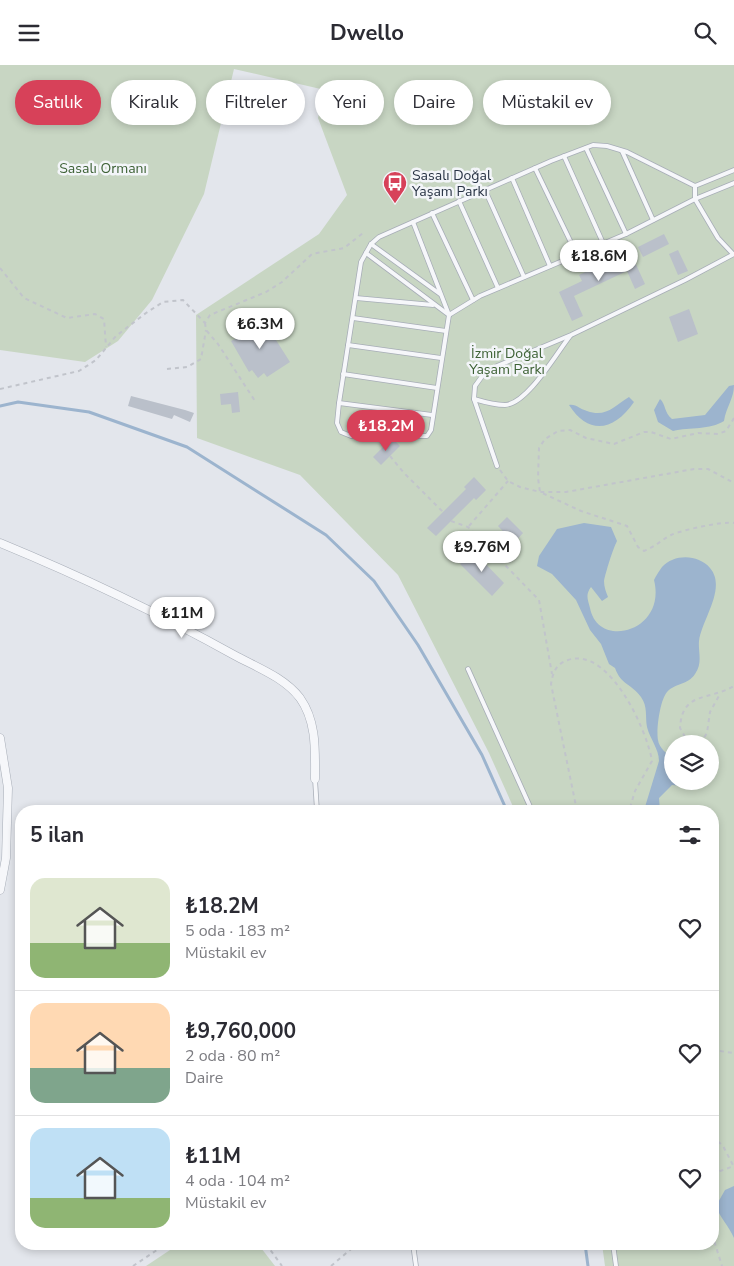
<!DOCTYPE html>
<html lang="tr">
<head>
<meta charset="utf-8">
<style>
  :root { --surface:#fff; --page:#f7f7f7; --text:#2b2b33; --muted:#7c7c81; --line:#e1e1e2; --accent:#d74159 }
  body { margin:0; font-family:"Nunito Sans",sans-serif; background:var(--page); color:var(--text); height:100vh; display:flex; flex-direction:column; font-size:19px; white-space:nowrap }
  * { box-sizing:border-box; margin:0 }
  p { font-size:16px; color:var(--muted) }
  .icon { flex:none; width:28px; height:28px; fill:none; stroke:currentColor; stroke-width:2; stroke-linecap:round; stroke-linejoin:round }
  .map { position:relative; flex:1; overflow:hidden }
  .side { position:absolute; left:15px; top:740px; width:704px; height:445px; display:flex; flex-direction:column; background:var(--surface); border-radius:20px; box-shadow:0 2px 8px #0003 }
  .side>* { flex:none }
  .top-card { position:absolute; left:15px; top:15px; width:705px; height:45px; display:flex; gap:10px }
  .buttons { position:absolute; left:664px; top:670px; display:grid; gap:10px }
  .buttons a { display:grid; place-items:center; width:55px; height:55px; border-radius:50%; background:var(--surface); box-shadow:0 2px 8px #0003; font-size:25px }
  .price { position:absolute; translate:-50% -42px; padding:0 11px; border-radius:18px; background:#fff; color:#222; font-size:16px; line-height:32px; filter:drop-shadow(0 1px 2px #0008) }
  .price::after { content:''; position:absolute; left:50%; top:30px; width:15px; height:11px; margin-left:-8px; background:inherit; clip-path:polygon(0 0,100% 0,50% 100%) }
  .price.selected { background:var(--accent); color:#fff }
  ul { padding:0; list-style:none }
  li { display:flex; align-items:center; gap:15px; height:125px; padding:0 15px }
  li+li { border-top:1px solid var(--line) }
  li span { display:grid; place-items:center; flex:none; width:140px; height:100px; border-radius:15px; color:#555 }
  li>.icon { margin-inline-start:auto }
  span .icon { width:60px; height:60px; fill:#fffc; stroke-width:1 }
  li b { font-size:21px }
  h2 { display:flex; justify-content:space-between; align-items:center; height:60px; padding:0 15px; font-size:21px }
  .pill { padding:0 18px; border-radius:22px; background:var(--surface); box-shadow:0 2px 8px #0003; font-size:18px; line-height:45px }
  .pill.selected { background:var(--accent); color:#fff }
  header { display:flex; justify-content:space-between; align-items:center; height:65px; padding:0 15px; background:var(--surface); font-size:22px; font-weight:700 }
  .map>svg:first-child { display:block }
</style>
</head>
<body>
<header><svg class="icon" aria-label="menu" viewBox="0 0 24 24"><path d="M4 6h16M4 12h16M4 18h16"/></svg>Dwello<svg class="icon" aria-label="search" viewBox="0 0 24 24"><circle cx="10" cy="10" r="6"/><path d="M15 15l6 6"/></svg></header>
<div class="map">
<svg width="734" height="1201" viewBox="0 0 734 1201">
  <rect width="100%" height="100%" fill="#e3e6ec"/>
  <g fill="#c8d6c3" fill-rule="evenodd">
    <path d="M0,0H734V1201H605L602,1179H712V746H515L489,688L398,510L300,410L197,373L196,250L319,169L347,130L318,53L325,25L234,4L204,129L152,235L118,276L85,297L0,285ZM672,679H710V716H672Z"/>
    <path d="M179,1179H258L275,1201H146Z"/>
  </g>
  <g fill="#9cb4ce">
    <path d="M734,320C734,334 726,342 724,356C710,365 690,362 673,366L658,357L654,345L660,334C666,339 664,348 672,354L705,350L729,321Z"/>
    <path d="M629,332L634,337C614,366 589,371 569,340C577,339 579,344 587,346C606,353 614,341 629,332Z"/>
    <path d="M584,458L611,462L617,476C613,484 606,506 604,516C604,522 606,527 608,532L602,536L591,522C585,530 588,535 590,543C598,585 667,567 654,515C656,511 659,506 662,502C674,489 698,489 710,503C727,523 702,554 699,576C698,587 703,598 695,609C688,620 675,618 667,627C660,635 656,665 658,675C659,683 667,689 672,692V716H706L691,722L672,720L659,733L660,746H647L645,742L659,696C659,684 650,674 647,662C645,651 648,642 641,632C632,619 621,620 615,603L609,599L601,579L590,565L576,535L552,509L537,501L539,491L557,464Z"/>
    <path d="M734,1121V1173C729,1161 720,1153 716,1141L725,1125Z"/>
  </g>
  <g fill="none" stroke-linecap="round" stroke-linejoin="round">
    <g stroke="#9cb4ce" stroke-width="3">
      <path d="M0,341L18,337L89,347L187,382L326,470L374,516L418,580L482,690L507,746"/>
      <path d="M585,1179L588,1201"/>
    </g>
  </g>
  <g fill="#bac0ca">
    <path d="M664,169L669,179L643,192L638,182Z"/>
    <path d="M678,185L688,206L678,210L669,189Z"/>
    <path d="M615,193L618,200L633,193L645,219L635,224L627,206L574,231L583,251L572,256L559,227L582,216L579,210Z"/>
    <path d="M689,244L698,269L678,277L669,252Z"/>
    <path d="M262,253L290,297L267,312L264,308L258,313L252,305L249,307L231,276L239,272L237,268Z"/>
    <path d="M238,327L240,347L232,348L231,339L221,340L220,329Z"/>
    <path d="M131,331L185,345L194,348L190,357L174,350L172,354L128,341Z"/>
    <path d="M390,375H394L400,381L381,400L373,392Z"/>
    <path d="M474,412L486,425L476,435L474,433L436,471L427,463L466,424L464,422Z"/>
    <path d="M507,452L523,468L514,478L498,461Z"/>
    <path d="M473,486L504,518L492,531L460,499Z"/>
  </g>
  <g fill="none" stroke-linecap="round" stroke-linejoin="round">
    <g stroke="#a7adb7" stroke-width="5.5">
      <g id="service">
        <path d="M586,83L626,169"/>
        <path d="M622,86L653,155"/>
        <path d="M564,91L603,178"/>
        <path d="M535,103L577,190"/>
        <path d="M734,105L695,121L627,87L607,81L593,80L551,96L379,172L371,179L361,197L339,338L337,358L341,367L351,371H427L431,365L449,250L480,231L626,169L695,134L734,118"/>
        <path d="M512,113L550,201"/>
        <path d="M695,121V134L718,173L733,189"/>
        <path d="M485,125L524,212"/>
        <path d="M459,136L498,223"/>
        <path d="M432,148L473,235"/>
        <path d="M413,157L449,250"/>
        <path d="M371,179L440,229"/>
        <path d="M366,188L449,250"/>
        <path d="M356,233L433,240"/>
        <path d="M353,253L446,266"/>
        <path d="M348,280L441,293"/>
        <path d="M343,309L437,323"/>
        <path d="M474,334C484,337 494,340 505,340C527,339 556,289 570,271"/>
        <path d="M339,338L432,350"/>
        <path d="M497,401L474,334L475,321L483,310L497,301L571,270L685,215L734,189"/>
        <path d="M468,604L532,746"/>
        <path d="M315,714L317,746"/>
        <path d="M413,1179L416,1201"/>
        <path d="M613,1179L616,1201"/>
      </g>
    </g>
    <g stroke="#a7adb7" stroke-width="9">
      <g id="minor">
        <path d="M0,478C80,511 158,548 234,590C256,602 284,612 300,633C317,657 315,686 315,714"/>
        <path d="M0,673L8,723L6,793L0,825"/>
      </g>
    </g>
    <g stroke="#c1c4cb" stroke-width="2" stroke-dasharray="4 4" stroke-linecap="butt">
      <path d="M0,203L24,233L67,253L95,249L104,254L106,282"/>
      <path d="M205,258L206,265L218,279L255,336"/>
      <path d="M167,304L187,302L201,294L206,265"/>
      <path d="M0,324L79,306L96,295L116,271L146,248L163,237L183,235L205,258L210,250L266,227L282,217L312,189L344,183L363,168"/>
      <path d="M734,353L726,366L718,369L698,368L671,374L651,367H644L614,379L586,373L570,365L558,366L545,374L539,383L538,413L540,427L581,446L627,461L638,482L644,486C655,482 661,475 671,470C682,465 723,456 734,458"/>
      <path d="M380,377L384,382"/>
      <path d="M390,391L404,408L443,447"/>
      <path d="M500,405L508,416L520,422L540,427H566L694,404H708L734,418"/>
      <path d="M451,456L468,462L539,535L552,609"/>
      <path d="M469,461L508,416"/>
      <path d="M689,679L680,663C682,626 708,636 734,621"/>
      <path d="M700,679L707,668L710,647L720,629"/>
      <path d="M577,746L551,619C553,607 556,599 568,595C609,581 647,665 652,696L635,726L629,746"/>
      <path d="M589,746L607,744L624,746"/>
      <path d="M712,985L734,988"/>
      <path d="M712,1071L723,1081L734,1102"/>
      <path d="M712,1109L734,1101"/>
      <path d="M712,1169L722,1201"/>
      <path d="M266,1179L282,1201"/>
      <path d="M133,1201L166,1179"/>
      <path d="M331,1201L357,1179"/>
    </g>
    <use href="#service" stroke="#f6f7fa" stroke-width="4"/>
    <use href="#minor" stroke="#f6f7fa" stroke-width="8"/>
  </g>
  <defs>
    <g id="bus-pin" transform="scale(1.25)"><path d="M0 17L-7.5 6A9.5 9.5 0 1 1 7.5 6Z" fill="#d74159" stroke="#f3f5f9"/><path d="M-5-6H5V4H4V6H2V4H-2V6H-4V4H-5ZM-3.5-4V0h7V-4ZM-3.5 1.2v1.5H-2V1.2ZM2 1.2v1.5H3.5V1.2Z" fill="#fff"/></g>
  </defs>
  <g fill-rule="evenodd">
    <use href="#bus-pin" x="395" y="118"/>
  </g>
  <g text-anchor="middle" dominant-baseline="central" stroke-width="5" stroke-linejoin="round" paint-order="stroke">
    <g font-size="14" fill="#3e6236" stroke="#f3f5f9">
      <text x="103" y="103">Sasalı Ormanı</text>
      <text x="507" y="288">İzmir Doğal<tspan x="507" dy="16">Yaşam Parkı</tspan></text>
    </g>
    <g font-size="14" fill="#293445" stroke="#f3f5f9" text-anchor="start">
      <text x="412" y="110">Sasalı Doğal<tspan x="412" dy="16">Yaşam Parkı</tspan></text>
    </g>
  </g>
</svg>
<div class="buttons">
<a><svg class="icon" aria-label="layers" viewBox="0 0 24 24"><path d="M12 4l9 5-9 5-9-5zM3 14l9 5 9-5"/></svg></a>
</div>
<b class="price" style="left:599px;top:217px">₺18.6M</b>
<b class="price" style="left:260px;top:285px">₺6.3M</b>
<b class="price selected" style="left:386px;top:387px">₺18.2M</b>
<b class="price" style="left:482px;top:508px">₺9.76M</b>
<b class="price" style="left:182px;top:574px">₺11M</b>
<div class="top-card">
<a class="pill selected">Satılık</a>
<a class="pill">Kiralık</a>
<a class="pill">Filtreler</a>
<a class="pill">Yeni</a>
<a class="pill">Daire</a>
<a class="pill">Müstakil ev</a>
</div>
<section class="side">
<h2>5 ilan<svg class="icon" aria-label="filters" viewBox="0 0 24 24"><path d="M4 7h16M4 17h16"/><circle cx="9" cy="7" r="2"/><circle cx="15" cy="17" r="2"/></svg></h2>
<ul>
<li><span style="background:linear-gradient(#dfe7d0 65%,#8fb573 0)"><svg class="icon" aria-label="home" viewBox="0 0 24 24"><path d="M3 11l9-7 9 7M6 9v11h12V9"/></svg></span><div><b>₺18.2M</b><p>5 oda · 183 m²</p><p>Müstakil ev</p></div><svg class="icon" aria-label="heart" viewBox="0 0 24 24"><path d="M12 20l-8-8c-3-5 5-10 8-4 3-6 11-1 8 4z"/></svg></li>
<li><span style="background:linear-gradient(#ffd9b3 65%,#7fa58c 0)"><svg class="icon" aria-label="home" viewBox="0 0 24 24"><path d="M3 11l9-7 9 7M6 9v11h12V9"/></svg></span><div><b>₺9,760,000</b><p>2 oda · 80 m²</p><p>Daire</p></div><svg class="icon" aria-label="heart" viewBox="0 0 24 24"><path d="M12 20l-8-8c-3-5 5-10 8-4 3-6 11-1 8 4z"/></svg></li>
<li><span style="background:linear-gradient(#bfe0f5 70%,#8fb573 0)"><svg class="icon" aria-label="home" viewBox="0 0 24 24"><path d="M3 11l9-7 9 7M6 9v11h12V9"/></svg></span><div><b>₺11M</b><p>4 oda · 104 m²</p><p>Müstakil ev</p></div><svg class="icon" aria-label="heart" viewBox="0 0 24 24"><path d="M12 20l-8-8c-3-5 5-10 8-4 3-6 11-1 8 4z"/></svg></li>
</ul>
</section>
</div>
</body>
</html>
